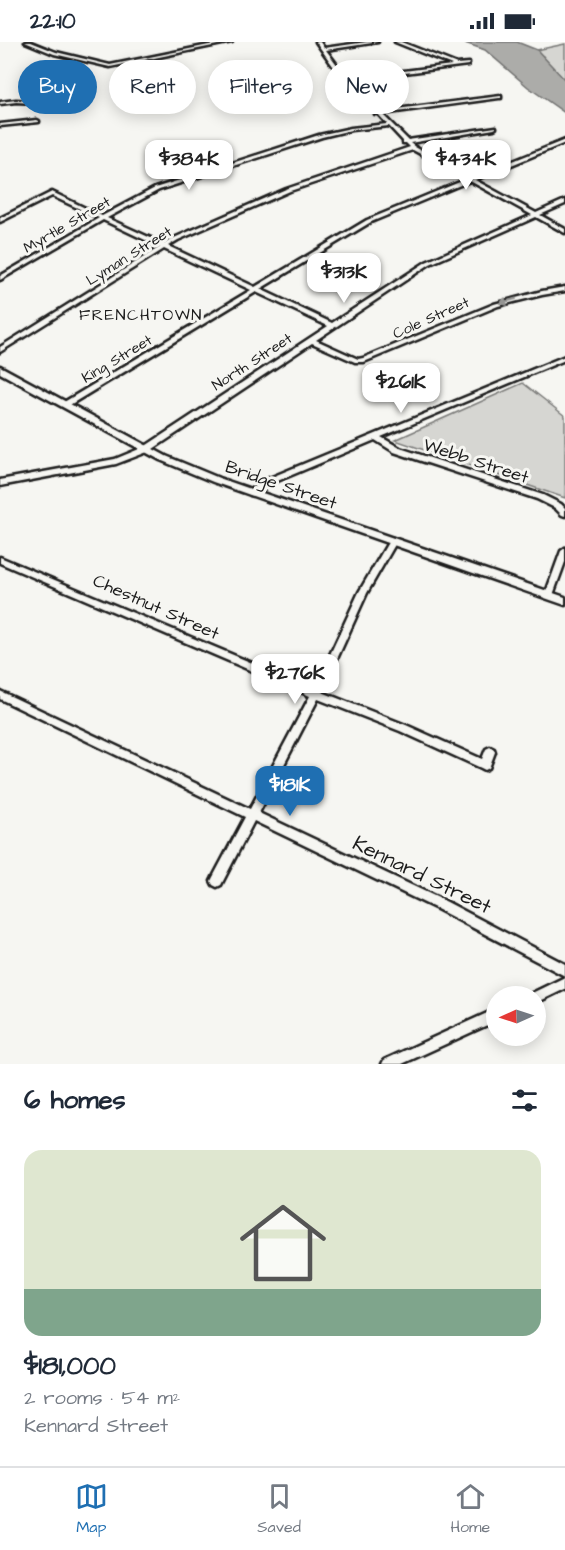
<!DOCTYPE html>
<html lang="en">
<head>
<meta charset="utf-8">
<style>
  :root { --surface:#fff; --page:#f2f2f3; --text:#1f2937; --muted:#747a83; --line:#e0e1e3; --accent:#1f6fb2 }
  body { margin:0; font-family:"Architects Daughter",sans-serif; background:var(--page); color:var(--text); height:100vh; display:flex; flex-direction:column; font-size:22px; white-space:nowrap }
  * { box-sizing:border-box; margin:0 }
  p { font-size:20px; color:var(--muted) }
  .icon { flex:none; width:33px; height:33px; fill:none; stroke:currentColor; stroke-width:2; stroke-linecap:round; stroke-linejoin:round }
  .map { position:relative; height:1022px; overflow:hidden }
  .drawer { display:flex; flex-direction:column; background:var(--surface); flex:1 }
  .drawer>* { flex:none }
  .top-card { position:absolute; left:18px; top:18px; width:530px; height:54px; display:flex; gap:12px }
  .needle { width:39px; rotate:267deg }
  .buttons { position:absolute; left:486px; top:944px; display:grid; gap:12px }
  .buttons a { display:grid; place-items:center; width:60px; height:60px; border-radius:50%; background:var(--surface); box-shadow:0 3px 15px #0003; font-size:30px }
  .price { position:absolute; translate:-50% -51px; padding:0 14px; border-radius:12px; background:#fff; color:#222; font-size:20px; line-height:39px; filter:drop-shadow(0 2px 3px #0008) }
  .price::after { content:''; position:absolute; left:50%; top:36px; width:18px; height:14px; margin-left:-9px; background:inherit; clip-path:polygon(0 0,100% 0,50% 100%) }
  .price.on { background:var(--accent); color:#fff }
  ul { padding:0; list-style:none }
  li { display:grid; align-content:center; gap:12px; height:318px; padding:0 24px }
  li+li { border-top:2px solid var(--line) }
  li span { display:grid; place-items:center; height:186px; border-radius:18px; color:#555 }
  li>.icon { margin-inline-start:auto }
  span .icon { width:108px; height:108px; fill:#fffc; stroke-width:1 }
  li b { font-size:26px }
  h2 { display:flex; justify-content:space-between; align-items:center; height:72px; padding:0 24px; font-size:26px }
  .chip { padding:0 21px; border-radius:27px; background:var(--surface); box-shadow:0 3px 15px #0003; font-size:21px; line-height:54px }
  .chip.on { background:var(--accent); color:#fff }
  .status { display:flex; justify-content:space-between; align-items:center; height:42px; padding:0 30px; background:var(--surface); direction:ltr }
  .status svg { height:16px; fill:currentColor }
  .tab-bar { display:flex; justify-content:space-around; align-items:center; height:84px; border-top:2px solid var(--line); background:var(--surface); font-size:16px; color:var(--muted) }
  .tab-bar a { display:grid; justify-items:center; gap:3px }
  .tab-bar .on { color:var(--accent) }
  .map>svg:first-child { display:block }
</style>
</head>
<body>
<div class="status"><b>22:10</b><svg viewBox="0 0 49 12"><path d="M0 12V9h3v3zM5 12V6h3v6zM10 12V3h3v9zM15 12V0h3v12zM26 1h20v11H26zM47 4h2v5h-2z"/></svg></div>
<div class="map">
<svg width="565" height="1022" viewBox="0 0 565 1022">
  <rect width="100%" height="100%" fill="#f6f6f2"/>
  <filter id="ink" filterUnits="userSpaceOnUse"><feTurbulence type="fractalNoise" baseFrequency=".0167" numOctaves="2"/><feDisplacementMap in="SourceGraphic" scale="12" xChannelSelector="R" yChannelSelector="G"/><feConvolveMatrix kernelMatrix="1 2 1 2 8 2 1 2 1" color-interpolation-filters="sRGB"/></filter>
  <g filter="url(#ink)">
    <g fill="#d6d6d2" stroke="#797977" stroke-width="1.5">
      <path d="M565,2V38L552,28L543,14L532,9Z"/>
      <path d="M523,341L565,374V456L395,398Z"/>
    </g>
    <path fill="#acaca9" stroke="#727271" stroke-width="1.5" d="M462,0H517L537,8L565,38V71L528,45L485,8Z"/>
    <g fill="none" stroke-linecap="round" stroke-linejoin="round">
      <g stroke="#1c1c1c" stroke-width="5">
        <g id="minor">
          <path d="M25,0H31L56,10L110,23L224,0H232L110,25L54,12Z"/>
          <path d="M316,0H320L324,6L367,0H378L326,8L347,36L452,23L395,0H401L457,22L469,21L468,23L349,38L380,69L501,54V56H499L382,72L408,98L496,85V86L494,87L410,101L415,105L471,136L565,98V101L475,138L536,171L565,158V162L540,173L565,187V191L536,175L430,222L316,298L358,317L363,316L494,262L542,249L565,245V249L542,253L498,264L364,320H355L312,301L150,409L116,422L0,444V438L115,417L144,405L328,284L256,250L68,364H64V360L251,248L164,207L0,310V305L160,205L103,178L0,238V234L99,176L52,154L0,180V176L52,150L102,174L155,146L319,93L351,86L387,82L378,72H375V70L343,38ZM389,84L403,99V101H406L410,105L286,147L174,196L164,202L107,176L159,148L322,95L351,88ZM413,108L467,137L367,178L255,245L168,204L178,198L290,149ZM470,139L532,173L426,220L332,281L260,247L371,180Z"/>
          <path d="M16,58L49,60L51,61L49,62L16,60L0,62V60Z"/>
          <path d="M37,78L39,79V80L0,84V82Z"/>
          <path d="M565,314V318L381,395L400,406L543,453L561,462L565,466V474L562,473L555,466L537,457L394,410L375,398L268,443L256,453H250L249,451L262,439Z"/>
          <path d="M393,496L397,499L367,551L322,650L406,683L482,717L486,707L490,705L494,707L495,710L489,726L485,728L481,726L400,689L318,657L259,771L447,860L565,922V934L439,868L254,779L221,843L217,845L213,843L211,839L213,835L245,775L0,657V649L250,767L310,654L0,521V515L314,647L359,550L390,497Z"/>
          <path d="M565,506V520L553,553L552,555H546L545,553L561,509Z"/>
          <path d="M565,935V947L536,961V954H530L532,951Z"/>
          <path d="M496,967V979L402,1022H382L384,1018Z"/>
        </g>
      </g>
      <g stroke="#1c1c1c" stroke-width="5">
        <path id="tertiary" d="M0,324L166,414L219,436L565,555V563L213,440L160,418L0,331Z"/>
      </g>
      <use href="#minor" fill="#f6f6f2" fill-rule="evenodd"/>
      <use href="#tertiary" fill="#f6f6f2" fill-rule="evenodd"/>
    </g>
    <defs><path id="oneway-solid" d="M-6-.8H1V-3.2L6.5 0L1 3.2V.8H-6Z" transform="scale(1.5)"/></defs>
    <use fill="#949492" href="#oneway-solid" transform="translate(508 259) rotate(164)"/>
  </g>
  <g text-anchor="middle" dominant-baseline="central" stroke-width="6" stroke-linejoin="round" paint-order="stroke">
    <g font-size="15" fill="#1c1c1c" stroke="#f6f6f2">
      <text transform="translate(67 183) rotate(-30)">Myrtle Street</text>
      <text transform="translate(129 214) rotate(-32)">Lyman Street</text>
      <text transform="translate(431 276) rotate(-24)">Cole Street</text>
      <text transform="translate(117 317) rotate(-31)">King Street</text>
      <text transform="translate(252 320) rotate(-33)">North Street</text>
    </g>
    <g font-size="16" letter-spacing="1.5" fill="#1c1c1c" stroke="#f6f6f2">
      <text x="141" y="273">FRENCHTOWN</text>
    </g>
    <g font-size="18" fill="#1c1c1c" stroke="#f6f6f2">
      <text transform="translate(476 419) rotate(18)">Webb Street</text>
      <text transform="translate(281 443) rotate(19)">Bridge Street</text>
      <text transform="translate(156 565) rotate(24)">Chestnut Street</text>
    </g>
    <g font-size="21" fill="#1c1c1c" stroke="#f6f6f2">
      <text transform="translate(422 833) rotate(26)">Kennard Street</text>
    </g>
  </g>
</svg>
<div class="buttons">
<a><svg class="needle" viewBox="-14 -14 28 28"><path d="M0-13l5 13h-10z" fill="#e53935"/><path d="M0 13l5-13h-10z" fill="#747a83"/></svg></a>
</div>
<b class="price" style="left:189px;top:149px">$384K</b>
<b class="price" style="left:466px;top:149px">$434K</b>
<b class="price" style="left:344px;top:262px">$313K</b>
<b class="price" style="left:401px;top:372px">$261K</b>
<b class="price" style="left:295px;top:663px">$276K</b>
<b class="price on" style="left:290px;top:775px">$181K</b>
<div class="top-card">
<a class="chip on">Buy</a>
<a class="chip">Rent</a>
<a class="chip">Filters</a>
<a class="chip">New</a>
</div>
</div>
<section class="drawer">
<h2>6 homes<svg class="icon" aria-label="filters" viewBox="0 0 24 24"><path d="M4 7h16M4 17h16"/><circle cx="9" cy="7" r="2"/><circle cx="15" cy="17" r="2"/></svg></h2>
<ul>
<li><span style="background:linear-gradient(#dfe7d0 75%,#7fa58c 0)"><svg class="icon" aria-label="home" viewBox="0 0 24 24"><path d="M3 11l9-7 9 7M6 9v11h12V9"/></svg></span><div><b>$181,000</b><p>2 rooms · 54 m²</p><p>Kennard Street</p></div></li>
</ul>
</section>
<nav class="tab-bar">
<a class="on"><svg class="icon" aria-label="map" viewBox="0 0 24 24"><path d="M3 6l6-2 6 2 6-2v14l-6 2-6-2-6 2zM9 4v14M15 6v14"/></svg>Map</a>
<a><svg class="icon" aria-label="saved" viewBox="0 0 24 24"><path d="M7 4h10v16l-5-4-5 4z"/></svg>Saved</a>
<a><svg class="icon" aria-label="home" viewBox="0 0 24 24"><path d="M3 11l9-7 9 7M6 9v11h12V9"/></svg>Home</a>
</nav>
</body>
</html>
